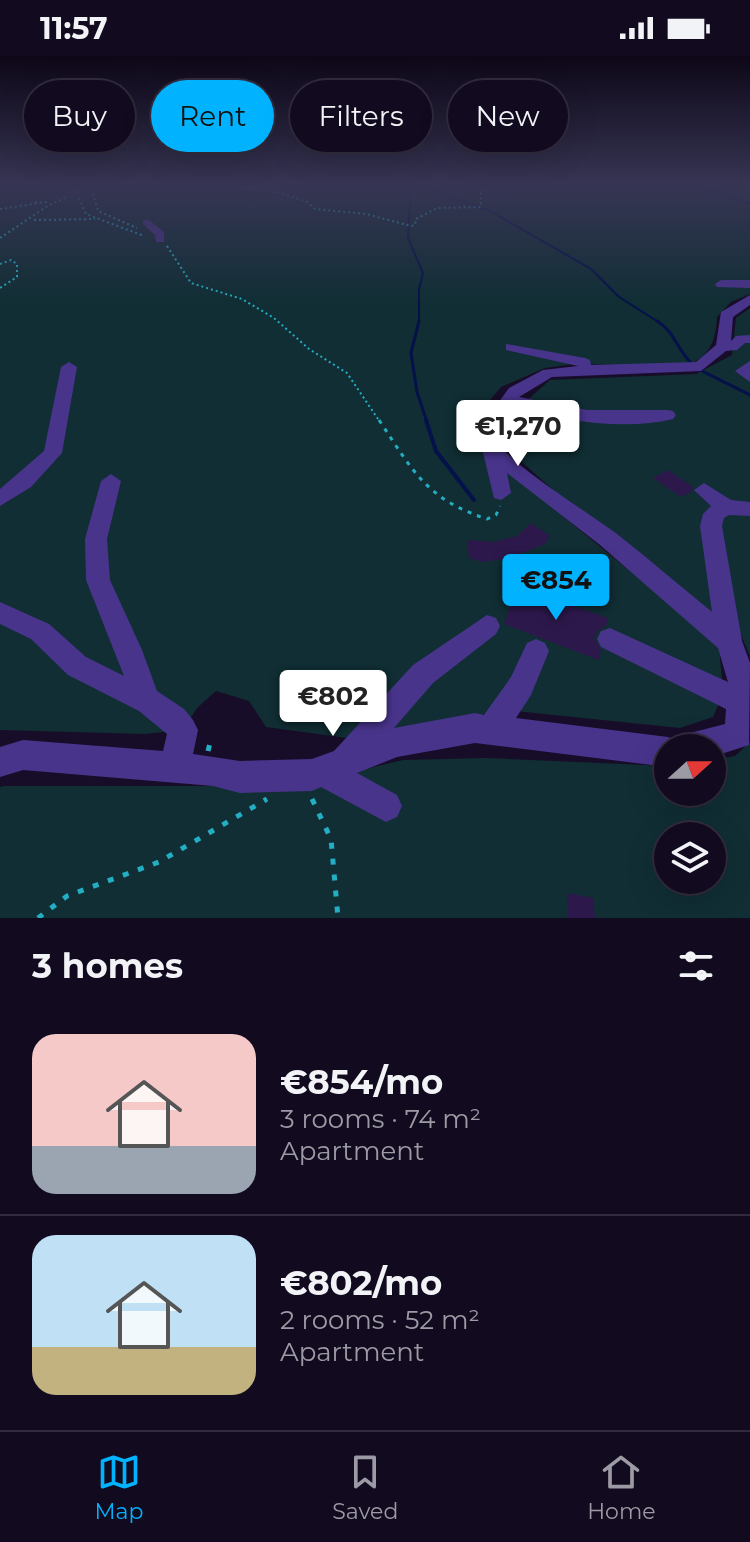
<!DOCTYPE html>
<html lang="en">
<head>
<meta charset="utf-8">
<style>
  :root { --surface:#120a1f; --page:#1b1328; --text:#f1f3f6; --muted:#9c9aa4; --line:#312b3d; --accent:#01b3ff }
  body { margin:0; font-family:Montserrat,sans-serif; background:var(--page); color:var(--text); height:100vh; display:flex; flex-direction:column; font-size:30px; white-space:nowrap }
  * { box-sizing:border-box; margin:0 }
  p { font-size:26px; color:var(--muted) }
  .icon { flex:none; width:44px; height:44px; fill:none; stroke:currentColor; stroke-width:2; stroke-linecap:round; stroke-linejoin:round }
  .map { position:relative; height:862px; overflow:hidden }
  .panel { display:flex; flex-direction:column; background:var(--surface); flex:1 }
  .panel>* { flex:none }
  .banner { position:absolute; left:24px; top:24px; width:702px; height:72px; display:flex; gap:16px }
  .needle { width:52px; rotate:69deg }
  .fabs { position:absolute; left:654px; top:678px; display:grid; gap:16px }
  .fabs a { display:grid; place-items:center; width:72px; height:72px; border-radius:50%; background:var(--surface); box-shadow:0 8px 32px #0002,0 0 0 2px var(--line); font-size:40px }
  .price { position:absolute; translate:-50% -68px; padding:0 18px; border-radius:8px; background:#fff; color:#222; font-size:26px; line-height:52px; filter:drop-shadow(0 2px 4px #0008) }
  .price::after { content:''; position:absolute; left:50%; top:48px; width:24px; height:18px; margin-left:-12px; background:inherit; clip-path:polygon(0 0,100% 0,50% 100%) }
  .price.active { background:var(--accent); color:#111 }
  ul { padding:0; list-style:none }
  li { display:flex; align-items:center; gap:24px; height:200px; padding:0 32px }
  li+li { border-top:2px solid var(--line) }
  li span { display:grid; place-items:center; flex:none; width:224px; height:160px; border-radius:24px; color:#555 }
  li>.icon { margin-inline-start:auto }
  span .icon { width:96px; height:96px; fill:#fffc; stroke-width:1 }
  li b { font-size:34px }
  h2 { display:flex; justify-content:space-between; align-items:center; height:96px; padding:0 32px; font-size:34px }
  .chip { padding:0 28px; border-radius:36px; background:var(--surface); box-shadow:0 8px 32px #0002,0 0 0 2px var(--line); font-size:28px; line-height:72px }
  .chip.active { background:var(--accent); color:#111 }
  .status { display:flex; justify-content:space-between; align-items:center; height:56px; padding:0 40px; background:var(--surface); direction:ltr }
  .status svg { height:22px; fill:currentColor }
  .tabs { display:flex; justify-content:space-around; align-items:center; height:112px; border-top:2px solid var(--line); background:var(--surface); font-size:22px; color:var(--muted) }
  .tabs a { display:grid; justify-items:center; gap:4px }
  .tabs .active { color:var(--accent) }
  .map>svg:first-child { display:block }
</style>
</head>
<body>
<div class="status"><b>11:57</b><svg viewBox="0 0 49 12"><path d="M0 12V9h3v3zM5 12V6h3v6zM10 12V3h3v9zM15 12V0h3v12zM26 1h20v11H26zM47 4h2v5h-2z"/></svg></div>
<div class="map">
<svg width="750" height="862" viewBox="0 0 750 862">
  <rect width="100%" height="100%" fill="#180d29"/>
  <g fill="#102e34" fill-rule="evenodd">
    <path d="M0,128H750V238L731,246L717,261C716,286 708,304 683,310L574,308L545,312L501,331L477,359V390L719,588L723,638L713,661L680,672L505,654L362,684L266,671L249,645L216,635L197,652L183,674L144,678L0,674Z"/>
    <path d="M750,252V600L738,572L705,555L553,434L523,407L504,384L523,348L550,324L696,318L732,299L736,262Z"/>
    <path d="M750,686V862H0V731L4,730H294L403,704L486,702L668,710V736H712V704L735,700ZM668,780H712V824H668Z"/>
  </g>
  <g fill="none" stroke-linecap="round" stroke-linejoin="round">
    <g stroke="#05114a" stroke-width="2">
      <path d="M411,128L408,182L423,217L419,233V267"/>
      <path d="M416,128L490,155L591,213L619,241L660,267"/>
      <path d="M694,128L750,148"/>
    </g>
    <g stroke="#05114a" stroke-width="3">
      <path d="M419,265L411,297L417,336L427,366"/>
      <path d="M657,265C674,275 677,293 691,307"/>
      <path d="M702,315L750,339"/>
    </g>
    <path stroke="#05114a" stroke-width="4" d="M426,364L436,395L474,444"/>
  </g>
  <g fill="#2d184c">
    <path d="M668,414L693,431L692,435L681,441L653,422Z"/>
    <path d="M531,467L550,480L545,488L510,502L482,506L469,502L467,484L494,486L517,480Z"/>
    <path d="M517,530L608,562L606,570L598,574L594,582L601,594L599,604L504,568Z"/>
    <path d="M567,837L593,842L595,862H568Z"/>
  </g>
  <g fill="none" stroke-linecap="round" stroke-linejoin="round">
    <g stroke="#24aec4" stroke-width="2" stroke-dasharray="2 3" stroke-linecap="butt">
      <path d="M90,128L98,155L137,172"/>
      <path d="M208,128L281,137L307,146L315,153L366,158L411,170L415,169L416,163L437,152L481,151V135L506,128"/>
      <path d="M547,128H633"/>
      <path d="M667,128H701"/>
      <path d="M79,142L86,158L144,180"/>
      <path d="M35,146H50"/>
      <path d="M0,153L46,146"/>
      <path d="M34,164L95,163"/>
      <path d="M0,182L49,149L67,141"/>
      <path d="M167,190L191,227L242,243L274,262L309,293L347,317L380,366"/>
      <path d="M0,208L11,204L17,208V221L0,232"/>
    </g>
    <path stroke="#24aec4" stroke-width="3" stroke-dasharray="4 6" stroke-linecap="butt" d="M379,364C413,415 426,443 487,463L496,459L500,450"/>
    <g stroke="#24aec4" stroke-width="5" stroke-dasharray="6 10" stroke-linecap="butt">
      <path d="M208,695L210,687"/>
      <path d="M312,743L331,783L338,862"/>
      <path d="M38,862L67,840L159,806L267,743"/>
    </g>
    <g fill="#49348c" fill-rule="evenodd">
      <path d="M63,128H71L80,137L73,139Z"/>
      <path d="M143,164H149L164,176V186H156L155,179L143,168Z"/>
      <path d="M721,224H750V232L717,231L715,228Z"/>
      <path d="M750,239V249L733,261L731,285L736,280L750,279V287H745L737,294L726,295L701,315L552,321L519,341L587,354H667L673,355L676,359L673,363C624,375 562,365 514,350C507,361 494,375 500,388C507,406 596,462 617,478C649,503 680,530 712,556L700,470L703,458L711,450L694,434L704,427L731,444L750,446V460L729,459L724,462L722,470L742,585L750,607L749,689L712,701V692H668V711L475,687L397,701L357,717L397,739L402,750L397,761L386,766L321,731L312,735L240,737L213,730L23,714L0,721V691L23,684L163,695L167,678L139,655L68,619L31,583L0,568V546L49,568L86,601L124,620L86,524L85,483L101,425L111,418L121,425L107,483L110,524L142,594L157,635L184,653L193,664L198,674L193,698L240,705L312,703L334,695L413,609L487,559L496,562L500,570L496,578L433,627L394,672L475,657L484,659L511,621L527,587L536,583L545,587L549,595L531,639L516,662L668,681L678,685L690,677L725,668L726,653L601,591L597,583L601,575L610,572L728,626L718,592L600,489L507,417L511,437L501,444L494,442L480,384L481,374L501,343L509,332L543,314L578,310L506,294V288L585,302L590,304L591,309L696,306L716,289L721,256Z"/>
      <path d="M750,305V326L735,315Z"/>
      <path d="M69,306L77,311L62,397L31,431L0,450V433L44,395L61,311Z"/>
    </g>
  </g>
  <linearGradient id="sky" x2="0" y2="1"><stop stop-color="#0d0717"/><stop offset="0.52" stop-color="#373554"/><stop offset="1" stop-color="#373554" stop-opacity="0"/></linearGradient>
  <rect width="750" height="248" fill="url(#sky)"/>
</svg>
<div class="fabs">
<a><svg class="needle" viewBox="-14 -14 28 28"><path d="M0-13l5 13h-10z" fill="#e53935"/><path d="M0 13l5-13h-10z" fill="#9c9aa4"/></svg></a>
<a><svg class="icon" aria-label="layers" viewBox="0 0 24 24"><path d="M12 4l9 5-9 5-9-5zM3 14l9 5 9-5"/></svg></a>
</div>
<b class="price" style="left:518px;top:412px">€1,270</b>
<b class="price active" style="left:556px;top:566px">€854</b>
<b class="price" style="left:333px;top:682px">€802</b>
<div class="banner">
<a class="chip">Buy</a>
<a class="chip active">Rent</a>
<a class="chip">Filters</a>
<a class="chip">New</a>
</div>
</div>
<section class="panel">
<h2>3 homes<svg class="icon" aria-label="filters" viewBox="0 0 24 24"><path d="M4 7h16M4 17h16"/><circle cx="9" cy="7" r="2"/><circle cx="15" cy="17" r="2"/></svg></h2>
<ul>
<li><span style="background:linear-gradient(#f6c9c9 70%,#9aa5b1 0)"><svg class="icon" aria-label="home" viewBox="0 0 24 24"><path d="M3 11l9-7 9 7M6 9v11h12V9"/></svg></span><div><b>€854/mo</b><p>3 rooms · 74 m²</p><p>Apartment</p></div></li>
<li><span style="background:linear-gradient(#bfe0f5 70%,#c2b280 0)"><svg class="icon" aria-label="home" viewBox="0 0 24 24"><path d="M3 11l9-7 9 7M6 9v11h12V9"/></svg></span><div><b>€802/mo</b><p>2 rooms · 52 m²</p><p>Apartment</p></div></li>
</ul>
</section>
<nav class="tabs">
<a class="active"><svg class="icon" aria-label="map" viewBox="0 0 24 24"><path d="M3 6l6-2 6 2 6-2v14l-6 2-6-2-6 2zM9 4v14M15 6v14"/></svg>Map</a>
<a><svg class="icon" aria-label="saved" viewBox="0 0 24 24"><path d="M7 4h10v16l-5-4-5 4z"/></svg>Saved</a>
<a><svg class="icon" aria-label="home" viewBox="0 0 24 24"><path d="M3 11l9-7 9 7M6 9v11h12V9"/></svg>Home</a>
</nav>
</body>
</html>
